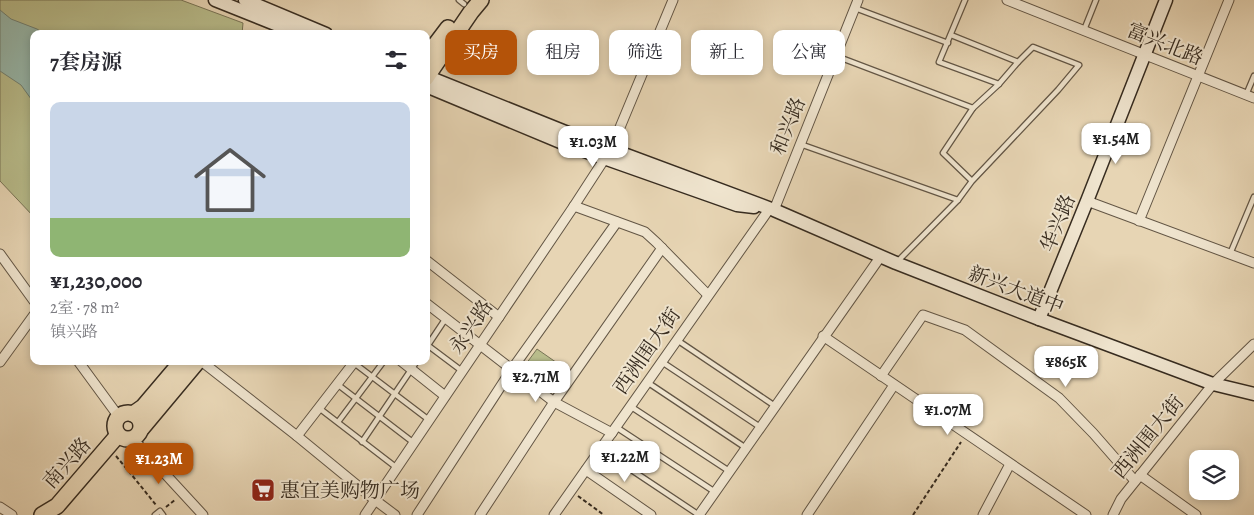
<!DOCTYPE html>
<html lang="zh">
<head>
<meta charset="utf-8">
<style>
  :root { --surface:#fff; --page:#f2f2f3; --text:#2b2b33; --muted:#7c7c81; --line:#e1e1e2; --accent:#b45309 }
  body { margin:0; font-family:Alegreya,"Noto Serif SC",serif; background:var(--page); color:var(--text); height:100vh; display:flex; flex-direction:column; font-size:19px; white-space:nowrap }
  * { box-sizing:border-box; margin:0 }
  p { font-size:16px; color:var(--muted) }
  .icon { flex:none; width:28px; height:28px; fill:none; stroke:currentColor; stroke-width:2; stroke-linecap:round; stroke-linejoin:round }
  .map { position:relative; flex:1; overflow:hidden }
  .details { position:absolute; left:30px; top:30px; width:400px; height:335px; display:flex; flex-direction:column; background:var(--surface); border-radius:10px; box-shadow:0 2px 8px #0003 }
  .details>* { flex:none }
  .banner { position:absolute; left:445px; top:30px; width:475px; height:45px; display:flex; gap:10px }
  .controls { position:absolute; left:1189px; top:450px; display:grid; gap:10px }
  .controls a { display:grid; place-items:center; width:50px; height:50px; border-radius:10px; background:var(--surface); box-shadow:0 2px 8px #0003; font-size:25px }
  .price { position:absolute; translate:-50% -42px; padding:0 11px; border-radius:10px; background:#fff; color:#222; font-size:16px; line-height:32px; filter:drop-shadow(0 1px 2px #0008) }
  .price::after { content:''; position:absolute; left:50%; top:30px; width:15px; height:11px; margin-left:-8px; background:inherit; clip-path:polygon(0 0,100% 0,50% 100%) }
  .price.on { background:var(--accent); color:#fff }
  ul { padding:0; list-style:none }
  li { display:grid; align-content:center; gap:10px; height:265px; padding:0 20px }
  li+li { border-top:1px solid var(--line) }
  li span { display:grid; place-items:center; height:155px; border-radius:10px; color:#555 }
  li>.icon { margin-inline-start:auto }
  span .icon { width:90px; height:90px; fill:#fffc; stroke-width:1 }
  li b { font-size:21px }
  h2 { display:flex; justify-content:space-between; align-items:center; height:60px; padding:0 20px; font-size:21px }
  .chip { padding:0 18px; border-radius:10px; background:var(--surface); box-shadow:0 2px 8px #0003; font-size:18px; line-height:45px }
  .chip.on { background:var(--accent); color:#fff }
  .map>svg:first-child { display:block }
</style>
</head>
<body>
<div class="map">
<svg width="1254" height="515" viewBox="0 0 1254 515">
  <rect width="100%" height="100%" fill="#e7d5b4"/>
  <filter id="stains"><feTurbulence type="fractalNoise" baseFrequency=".004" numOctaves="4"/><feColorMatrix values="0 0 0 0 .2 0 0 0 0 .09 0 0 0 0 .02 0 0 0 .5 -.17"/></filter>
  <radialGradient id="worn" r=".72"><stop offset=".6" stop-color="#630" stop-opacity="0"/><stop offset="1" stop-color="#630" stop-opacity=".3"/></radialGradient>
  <g fill="#b8bc8b" stroke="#787456">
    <path d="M0,0H181L243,23L242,34H34V217L0,181Z"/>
    <path d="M537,349L573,374L560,394L523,368Z"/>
  </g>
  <path fill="#97b9ad" stroke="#718175" d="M0,10L11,19L37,29L45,34H34V103L21,85L0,71Z"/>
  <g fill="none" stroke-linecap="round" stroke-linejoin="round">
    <g stroke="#635645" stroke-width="7">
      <g id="service">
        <path d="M459,0L464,4"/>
        <path d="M965,0L939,62L999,84"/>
        <path d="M855,8L948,43"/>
        <path d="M1084,30L1096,0"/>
        <path d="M951,35L1018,62"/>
        <path d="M836,56L973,108"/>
        <path d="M1246,95L1254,76"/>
        <path d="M800,144L958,200"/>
        <path d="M1230,254L1254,197"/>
        <path d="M897,262L958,200L972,181L1058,90L1079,65L1033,47L1018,62L999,84L973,108L943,153L972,181"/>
        <path d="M677,340L775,406"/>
        <path d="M426,344L462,371"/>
        <path d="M426,348L446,318"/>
        <path d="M662,362L760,427"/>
        <path d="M354,363L429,420"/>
        <path d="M647,382L746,448"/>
        <path d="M337,384L414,443"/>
        <path d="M630,406L729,471"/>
        <path d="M319,408L397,468"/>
        <path d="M338,422L384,361"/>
        <path d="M616,427L715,492"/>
        <path d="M362,442L417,361"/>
        <path d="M600,449L699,515"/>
        <path d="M155,515L160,511L163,515"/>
      </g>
    </g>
    <g stroke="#635645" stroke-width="11">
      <g id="minor">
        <path d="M1007,0L1254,98"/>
        <path d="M1087,201L1254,263"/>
        <path d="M574,206L645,232L657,243L708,295"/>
        <path d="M774,210L858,0"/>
        <path d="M1139,221L1229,0"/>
        <path d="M0,254L34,301"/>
        <path d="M426,260L499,317"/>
        <path d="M426,303L554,402L612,433"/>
        <path d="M823,336L1086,515"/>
        <path d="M78,361L119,417"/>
        <path d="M201,361L297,436L375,500L395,515"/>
        <path d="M401,361L445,396"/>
        <path d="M0,362L34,315"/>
        <path d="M881,376L923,315L965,330L1059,398L1093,433L1135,481"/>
        <path d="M297,436L355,361"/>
        <path d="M133,439L203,515"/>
        <path d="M586,470L651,515"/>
        <path d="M1140,475L1196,515"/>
        <path d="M0,507L12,515"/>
        <path d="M365,515L574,206L611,149L673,0"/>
        <path d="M417,515L512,369L617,222"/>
        <path d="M480,515L554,402L662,248"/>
        <path d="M554,515L770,208"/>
        <path d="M699,515L881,256"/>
        <path d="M807,515L894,385"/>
        <path d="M983,515L1010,464"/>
        <path d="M1113,515L1121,499L1213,384L1254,344"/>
      </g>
    </g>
    <g stroke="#372c20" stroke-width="15">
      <g id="secondary">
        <path d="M215,0L300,34"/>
        <path d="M245,0L326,34"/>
        <path d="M426,76L573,135L774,210L896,263L1039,319L1213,384L1254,394"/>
        <path d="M426,86L570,146L737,205L754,207"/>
        <path d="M1039,319L1087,201L1166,0"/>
      </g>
    </g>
    <g stroke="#372c20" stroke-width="18">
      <g id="primary">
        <path d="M426,57L448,28"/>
        <path d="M426,78L471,12L481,0"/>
        <circle cx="128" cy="426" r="13"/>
        <path d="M133,414L143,407L182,361"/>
        <path d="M142,428L198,361"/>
        <path d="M42,515L57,506L118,435"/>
      </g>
    </g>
    <g stroke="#372c20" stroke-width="2" stroke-dasharray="4 2.5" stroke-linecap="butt">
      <path d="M116,456L131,474L156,505"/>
      <path d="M578,496L604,515"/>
      <path d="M166,507L176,499"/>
      <path d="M913,515L961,442"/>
    </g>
    <use href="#service" stroke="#efe4ce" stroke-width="4.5"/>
    <use href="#minor" stroke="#efe4ce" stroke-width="9"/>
    <use href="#secondary" stroke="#efe4ce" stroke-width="12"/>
    <use href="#primary" stroke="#e7d5b4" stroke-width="15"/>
  </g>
  <defs>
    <g id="supermarket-square" transform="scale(1.25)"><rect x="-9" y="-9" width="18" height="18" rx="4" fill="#8f2418" stroke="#efe4ce"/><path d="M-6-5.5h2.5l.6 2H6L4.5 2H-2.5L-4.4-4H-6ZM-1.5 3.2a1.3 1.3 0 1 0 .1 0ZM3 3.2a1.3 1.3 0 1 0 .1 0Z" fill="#fff"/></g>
  </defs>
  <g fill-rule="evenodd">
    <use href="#supermarket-square" x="263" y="490"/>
  </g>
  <g text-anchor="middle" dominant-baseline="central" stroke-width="4" stroke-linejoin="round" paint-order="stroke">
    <g font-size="20" fill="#372c20" stroke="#efe4ce">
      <text transform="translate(1165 44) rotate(22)">富兴北路</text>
      <text transform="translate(788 126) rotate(-68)">和兴路</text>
      <text transform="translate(1058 223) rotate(-68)">华兴路</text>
      <text transform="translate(1016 290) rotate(21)">新兴大道中</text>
      <text transform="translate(471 327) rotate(-56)">永兴路</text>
      <text transform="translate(647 351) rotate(-55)">西洲围大街</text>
      <text transform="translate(1148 437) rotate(-51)">西洲围大街</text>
      <text transform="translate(67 463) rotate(-48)">南兴路</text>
    </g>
    <g font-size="20" fill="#372c20" stroke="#efe4ce" text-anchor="start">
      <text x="280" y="490">惠宜美购物广场</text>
    </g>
  </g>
  <rect width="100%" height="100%" filter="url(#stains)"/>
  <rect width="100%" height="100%" fill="url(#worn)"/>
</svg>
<div class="controls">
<a><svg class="icon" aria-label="layers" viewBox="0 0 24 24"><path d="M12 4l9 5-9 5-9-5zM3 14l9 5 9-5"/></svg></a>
</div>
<b class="price" style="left:1116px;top:165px">¥1.54M</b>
<b class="price" style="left:593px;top:168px">¥1.03M</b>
<b class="price" style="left:1066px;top:388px">¥865K</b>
<b class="price" style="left:536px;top:403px">¥2.71M</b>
<b class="price" style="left:948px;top:436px">¥1.07M</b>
<b class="price" style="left:625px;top:483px">¥1.22M</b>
<b class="price on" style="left:159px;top:485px">¥1.23M</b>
<div class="banner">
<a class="chip on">买房</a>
<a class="chip">租房</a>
<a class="chip">筛选</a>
<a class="chip">新上</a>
<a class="chip">公寓</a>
</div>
<section class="details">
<h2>7套房源<svg class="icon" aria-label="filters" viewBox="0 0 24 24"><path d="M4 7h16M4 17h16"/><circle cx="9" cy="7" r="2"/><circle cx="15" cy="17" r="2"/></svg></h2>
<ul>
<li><span style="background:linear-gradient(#c9d6e8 75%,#8fb573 0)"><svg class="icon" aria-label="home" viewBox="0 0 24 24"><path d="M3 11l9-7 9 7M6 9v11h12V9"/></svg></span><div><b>¥1,230,000</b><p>2室 · 78 m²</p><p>镇兴路</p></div></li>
</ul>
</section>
</div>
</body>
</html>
